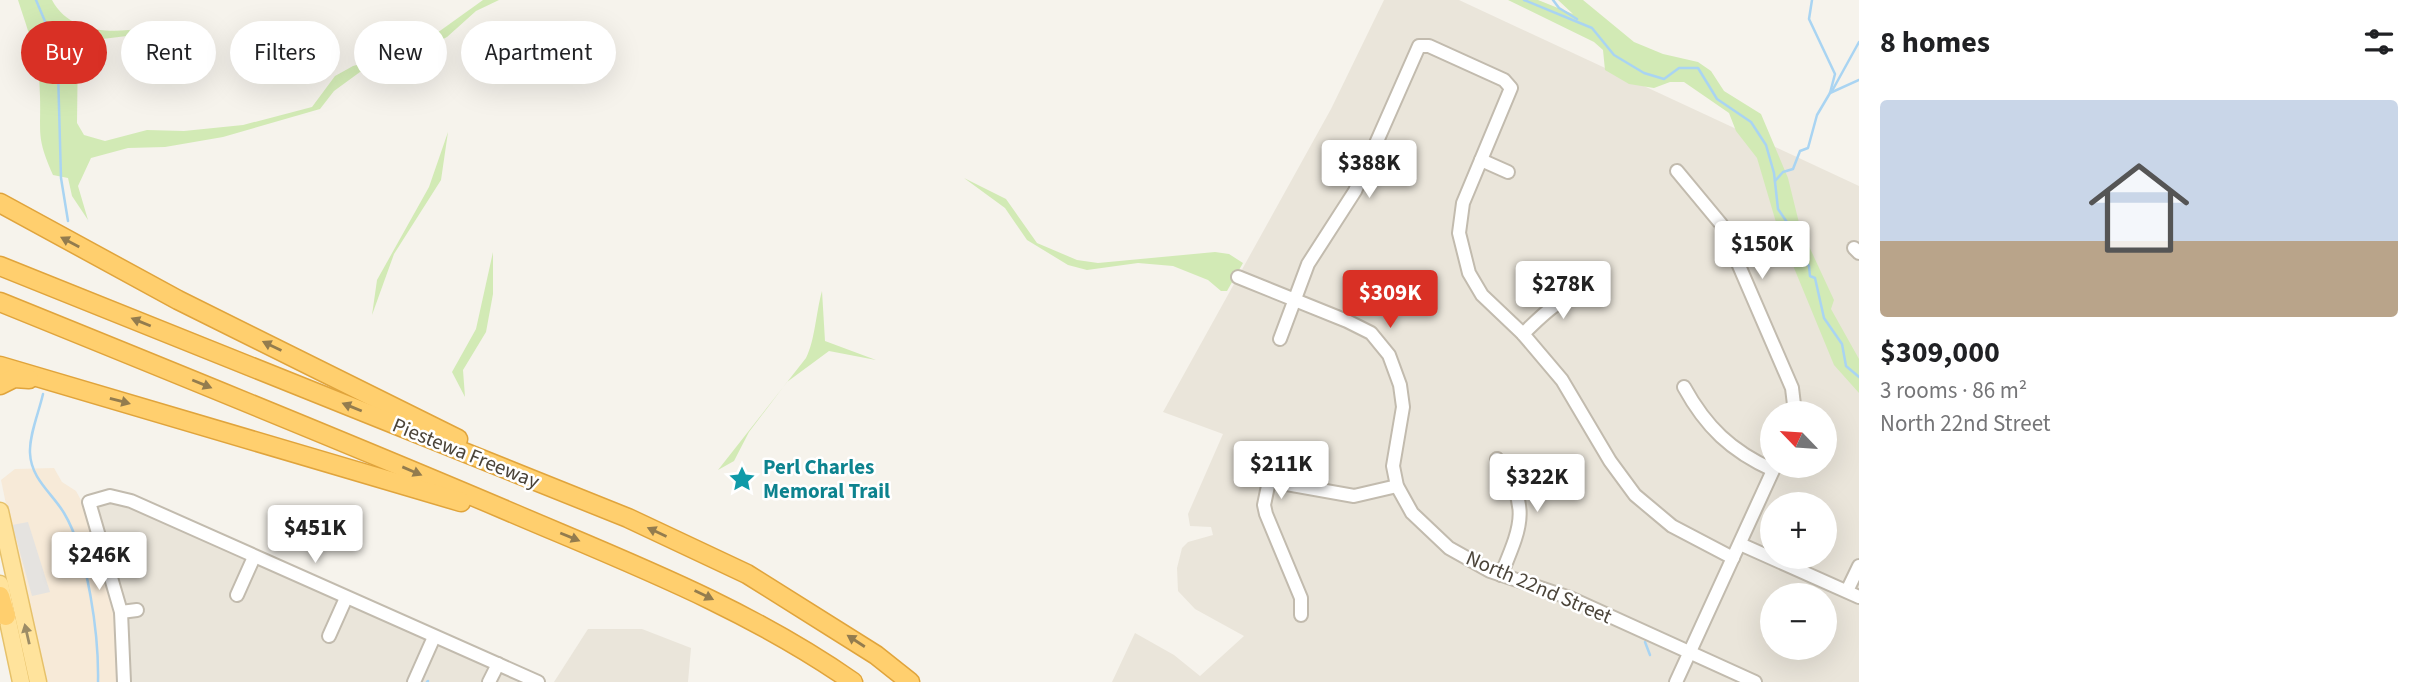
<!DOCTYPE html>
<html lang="en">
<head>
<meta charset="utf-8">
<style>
  :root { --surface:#fff; --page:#f6f6f6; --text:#202124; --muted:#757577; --accent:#d93025 }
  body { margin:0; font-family:"Source Sans 3",sans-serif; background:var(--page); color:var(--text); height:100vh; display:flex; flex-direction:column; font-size:26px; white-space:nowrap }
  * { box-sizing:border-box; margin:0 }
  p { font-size:23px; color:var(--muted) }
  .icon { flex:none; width:38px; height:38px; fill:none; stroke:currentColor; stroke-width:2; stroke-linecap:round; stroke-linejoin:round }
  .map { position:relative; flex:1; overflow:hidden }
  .details { display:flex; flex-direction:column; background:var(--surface); width:560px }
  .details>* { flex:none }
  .guide { position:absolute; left:21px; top:21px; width:665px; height:63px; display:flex; gap:14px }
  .needle { width:46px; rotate:295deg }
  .fabs { position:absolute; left:1760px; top:401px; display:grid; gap:14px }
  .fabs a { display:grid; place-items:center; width:77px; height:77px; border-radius:50%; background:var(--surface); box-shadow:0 7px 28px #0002; font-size:35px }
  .price { position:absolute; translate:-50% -60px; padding:0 16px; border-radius:7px; background:#fff; color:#222; font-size:23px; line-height:46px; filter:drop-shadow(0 2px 4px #0008) }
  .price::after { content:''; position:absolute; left:50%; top:42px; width:21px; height:16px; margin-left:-10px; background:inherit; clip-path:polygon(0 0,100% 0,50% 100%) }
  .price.active { background:var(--accent); color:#fff }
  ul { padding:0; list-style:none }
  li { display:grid; align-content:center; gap:14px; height:371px; padding:0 21px }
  li span { display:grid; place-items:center; height:217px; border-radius:7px; color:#555 }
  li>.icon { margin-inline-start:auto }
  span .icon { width:126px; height:126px; fill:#fffc; stroke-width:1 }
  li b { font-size:30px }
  h2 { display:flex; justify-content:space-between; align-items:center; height:84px; padding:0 21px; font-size:30px }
  .chip { padding:0 24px; border-radius:32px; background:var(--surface); box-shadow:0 7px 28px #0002; font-size:24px; line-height:63px }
  .chip.active { background:var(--accent); color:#fff }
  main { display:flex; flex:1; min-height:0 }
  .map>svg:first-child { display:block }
</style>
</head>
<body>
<main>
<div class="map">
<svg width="1859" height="682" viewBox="0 0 1859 682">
  <rect width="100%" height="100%" fill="#f6f3ec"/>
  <g fill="#eae5da" fill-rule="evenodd">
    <path d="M1384,0H1459L1859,186V682H1112L1135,633L1174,655L1200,676L1244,636L1195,609L1178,591L1177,568L1182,548L1188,542L1213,535L1211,527L1190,526L1188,514L1223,434L1163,412L1331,109ZM1773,413H1825V466H1773ZM1773,504H1825V556H1773ZM1773,595H1825V648H1773Z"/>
    <path d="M110,496L538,682H124V649L90,508Z"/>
    <path d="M588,629H642L691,648L688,682H554Z"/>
  </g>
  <path fill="#f7ead8" d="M54,468L62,482L76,491L82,502L115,620L117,682H43L1,480L15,469Z"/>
  <g fill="#d2eab5">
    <path d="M18,0H52C73,40 130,33 167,23L135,35L78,42L77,123L84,135L105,141L147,130L184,131L243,125L312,107L335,76L353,66L398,54L437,33L483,0H499L476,11L447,37L391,66L360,72L334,91L320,109L223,137L165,147L128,148L91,158L78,186L88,220L72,196L68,178L53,175C36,136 41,135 40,96C40,62 28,31 18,0Z"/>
    <path d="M1508,0H1538L1573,14L1558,0H1583L1634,42L1663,54L1698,62L1711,71L1724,91L1761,114L1788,178L1800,227L1834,300L1831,309L1859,359V393L1834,365L1778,229L1757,158L1736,131L1729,113L1684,82H1670L1654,88L1629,84L1605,70L1603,50L1594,42Z"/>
    <path d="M448,132L441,180L394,254L372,315L377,280L429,187Z"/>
    <path d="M964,178L1006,199L1037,243L1077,260L1098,263L1215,252L1229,254L1243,263L1227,291H1221L1208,280L1173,266L1138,263L1087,270L1068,265L1027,240L1005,208Z"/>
    <path d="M493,252V294L486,332L463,370L465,397L452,372L476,329Z"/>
    <path d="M822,291L825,341L876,360L829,351L787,382L749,432L734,461L718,470L806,358C815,341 816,312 822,291Z"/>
  </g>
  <path fill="#e5e3e0" d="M28,522L50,592L32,596L16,538L6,539L3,523L12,525Z"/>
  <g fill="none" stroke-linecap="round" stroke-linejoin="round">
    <g stroke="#a9d4f2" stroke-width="2.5">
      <path d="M36,0L52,38L58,71L61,178L68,221"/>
      <path d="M1524,0L1592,28L1614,55L1644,73L1664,79L1679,68H1698L1717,99L1751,122L1766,145L1774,173L1778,209L1793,231L1801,259L1809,266L1810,276L1815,278L1824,318L1842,344L1846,366L1859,377"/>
      <path d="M1553,0L1559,8L1577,19"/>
      <path d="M1832,91L1859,42"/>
      <path d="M1830,93L1859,80"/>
      <path d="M1775,181L1783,172L1793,169L1800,151L1808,148L1817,115L1830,93L1835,74L1809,19L1812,0"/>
      <path d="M43,394C39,412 29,435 30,453C31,479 52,493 64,513C88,553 99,636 98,682"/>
      <path d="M1645,642L1650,655"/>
      <path d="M427,682L428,681"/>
    </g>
    <g stroke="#c2bbae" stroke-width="16">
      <g id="minor">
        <path d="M1481,160L1508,172"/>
        <path d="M1677,171L1721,224L1792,388L1795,413"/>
        <path d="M1854,248L1859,253"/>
        <path d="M1238,277L1347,321L1371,333L1389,355L1400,385L1403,407L1393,466L1397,486L1412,513L1449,548L1490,571L1570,598L1755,682"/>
        <path d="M1523,334C1543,314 1566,291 1595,290"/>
        <path d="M1280,339L1308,264L1355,191L1419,46H1429L1504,80L1511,88L1463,203L1459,233L1469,273L1482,295L1523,334L1562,380L1610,461L1635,495L1672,526L1733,558"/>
        <path d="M1684,387C1706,427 1731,451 1773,470"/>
        <path d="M1497,459C1531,507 1522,524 1501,575"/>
        <path d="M1740,544L1859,597"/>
        <path d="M1847,591L1859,566"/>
        <path d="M237,595L254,557"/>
        <path d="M121,612L137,610"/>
        <path d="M1301,615V598L1266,514L1264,505L1269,481L1354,496L1397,486"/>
        <path d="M329,636L346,598"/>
        <path d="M124,682L121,612L89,502L110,496L131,501L538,682"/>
        <path d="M414,682L434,637"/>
        <path d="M489,682L498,664"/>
        <path d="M1676,682L1775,466"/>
      </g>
    </g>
    <g stroke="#e6c16a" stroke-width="19">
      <g id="major">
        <path d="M0,511L38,682"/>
        <path d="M0,584L21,682"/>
      </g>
    </g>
    <g stroke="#e0a43c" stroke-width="21">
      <g id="highway">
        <path d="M0,203L178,300L458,439"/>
        <path d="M0,266L628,518L747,574L876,655L910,682"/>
        <path d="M0,302C168,370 336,438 503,509C624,561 744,606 853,682"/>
        <path d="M0,366L461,502"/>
        <path d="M0,385L14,378L29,379"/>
        <path d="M0,596L6,616"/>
      </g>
    </g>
    <use href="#minor" stroke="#fff" stroke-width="12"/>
    <use href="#major" stroke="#ffe39c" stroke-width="16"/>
    <use href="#highway" stroke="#ffcf6e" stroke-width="18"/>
  </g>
  <defs><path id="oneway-solid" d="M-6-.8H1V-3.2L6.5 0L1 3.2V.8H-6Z" transform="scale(1.75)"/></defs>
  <g fill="#937c4e">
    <use href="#oneway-solid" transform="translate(70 242) rotate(-152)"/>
    <use href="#oneway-solid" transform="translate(141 322) rotate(-158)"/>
    <use href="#oneway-solid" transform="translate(272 346) rotate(-154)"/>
    <use href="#oneway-solid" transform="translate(202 384) rotate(22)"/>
    <use href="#oneway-solid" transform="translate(120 401) rotate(15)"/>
    <use href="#oneway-solid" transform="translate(352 407) rotate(-158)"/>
    <use href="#oneway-solid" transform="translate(412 471) rotate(23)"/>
    <use href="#oneway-solid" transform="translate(657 532) rotate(-155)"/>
    <use href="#oneway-solid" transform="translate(570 537) rotate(22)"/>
    <use href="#oneway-solid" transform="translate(704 595) rotate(26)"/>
    <use href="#oneway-solid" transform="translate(856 641) rotate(-147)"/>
  </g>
  <use fill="#9c8c66" href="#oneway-solid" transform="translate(27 634) rotate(-103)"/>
  <defs>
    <g id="sight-bare" transform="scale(2.1)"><path d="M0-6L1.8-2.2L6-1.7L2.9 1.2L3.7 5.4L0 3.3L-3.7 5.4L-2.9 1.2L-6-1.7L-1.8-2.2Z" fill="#0f9aa8" stroke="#fff" stroke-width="2.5" paint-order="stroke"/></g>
  </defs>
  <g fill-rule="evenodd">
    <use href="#sight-bare" x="742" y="479"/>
  </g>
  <g text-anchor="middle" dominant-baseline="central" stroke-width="5" stroke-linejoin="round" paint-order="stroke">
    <g font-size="21" fill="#4b4439" stroke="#fff">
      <text transform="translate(466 453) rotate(22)">Piestewa Freeway</text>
      <text transform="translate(1539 587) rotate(23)">North 22nd Street</text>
    </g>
    <g font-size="21" font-weight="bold" fill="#0d838f" stroke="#fff" text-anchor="start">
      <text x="763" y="467">Perl Charles<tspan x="763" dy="24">Memoral Trail</tspan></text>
    </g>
  </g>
</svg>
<div class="fabs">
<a><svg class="needle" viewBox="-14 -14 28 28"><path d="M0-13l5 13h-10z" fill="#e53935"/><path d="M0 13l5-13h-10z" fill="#757577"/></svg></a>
<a>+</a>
<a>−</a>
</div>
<b class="price" style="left:1369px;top:200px">$388K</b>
<b class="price" style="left:1762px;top:281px">$150K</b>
<b class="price" style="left:1563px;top:321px">$278K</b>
<b class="price active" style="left:1390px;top:330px">$309K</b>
<b class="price" style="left:1281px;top:501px">$211K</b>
<b class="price" style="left:1537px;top:514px">$322K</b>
<b class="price" style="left:315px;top:565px">$451K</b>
<b class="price" style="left:99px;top:592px">$246K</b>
<div class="guide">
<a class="chip active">Buy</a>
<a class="chip">Rent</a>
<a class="chip">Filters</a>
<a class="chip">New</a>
<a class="chip">Apartment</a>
</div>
</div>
<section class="details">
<h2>8 homes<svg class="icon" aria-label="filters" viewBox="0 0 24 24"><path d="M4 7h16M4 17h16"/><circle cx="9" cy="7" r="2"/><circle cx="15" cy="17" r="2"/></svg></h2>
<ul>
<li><span style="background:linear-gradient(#c9d6e8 65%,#b9a48a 0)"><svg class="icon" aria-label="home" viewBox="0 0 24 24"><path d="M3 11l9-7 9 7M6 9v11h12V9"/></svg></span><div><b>$309,000</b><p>3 rooms · 86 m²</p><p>North 22nd Street</p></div></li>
</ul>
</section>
</main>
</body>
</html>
